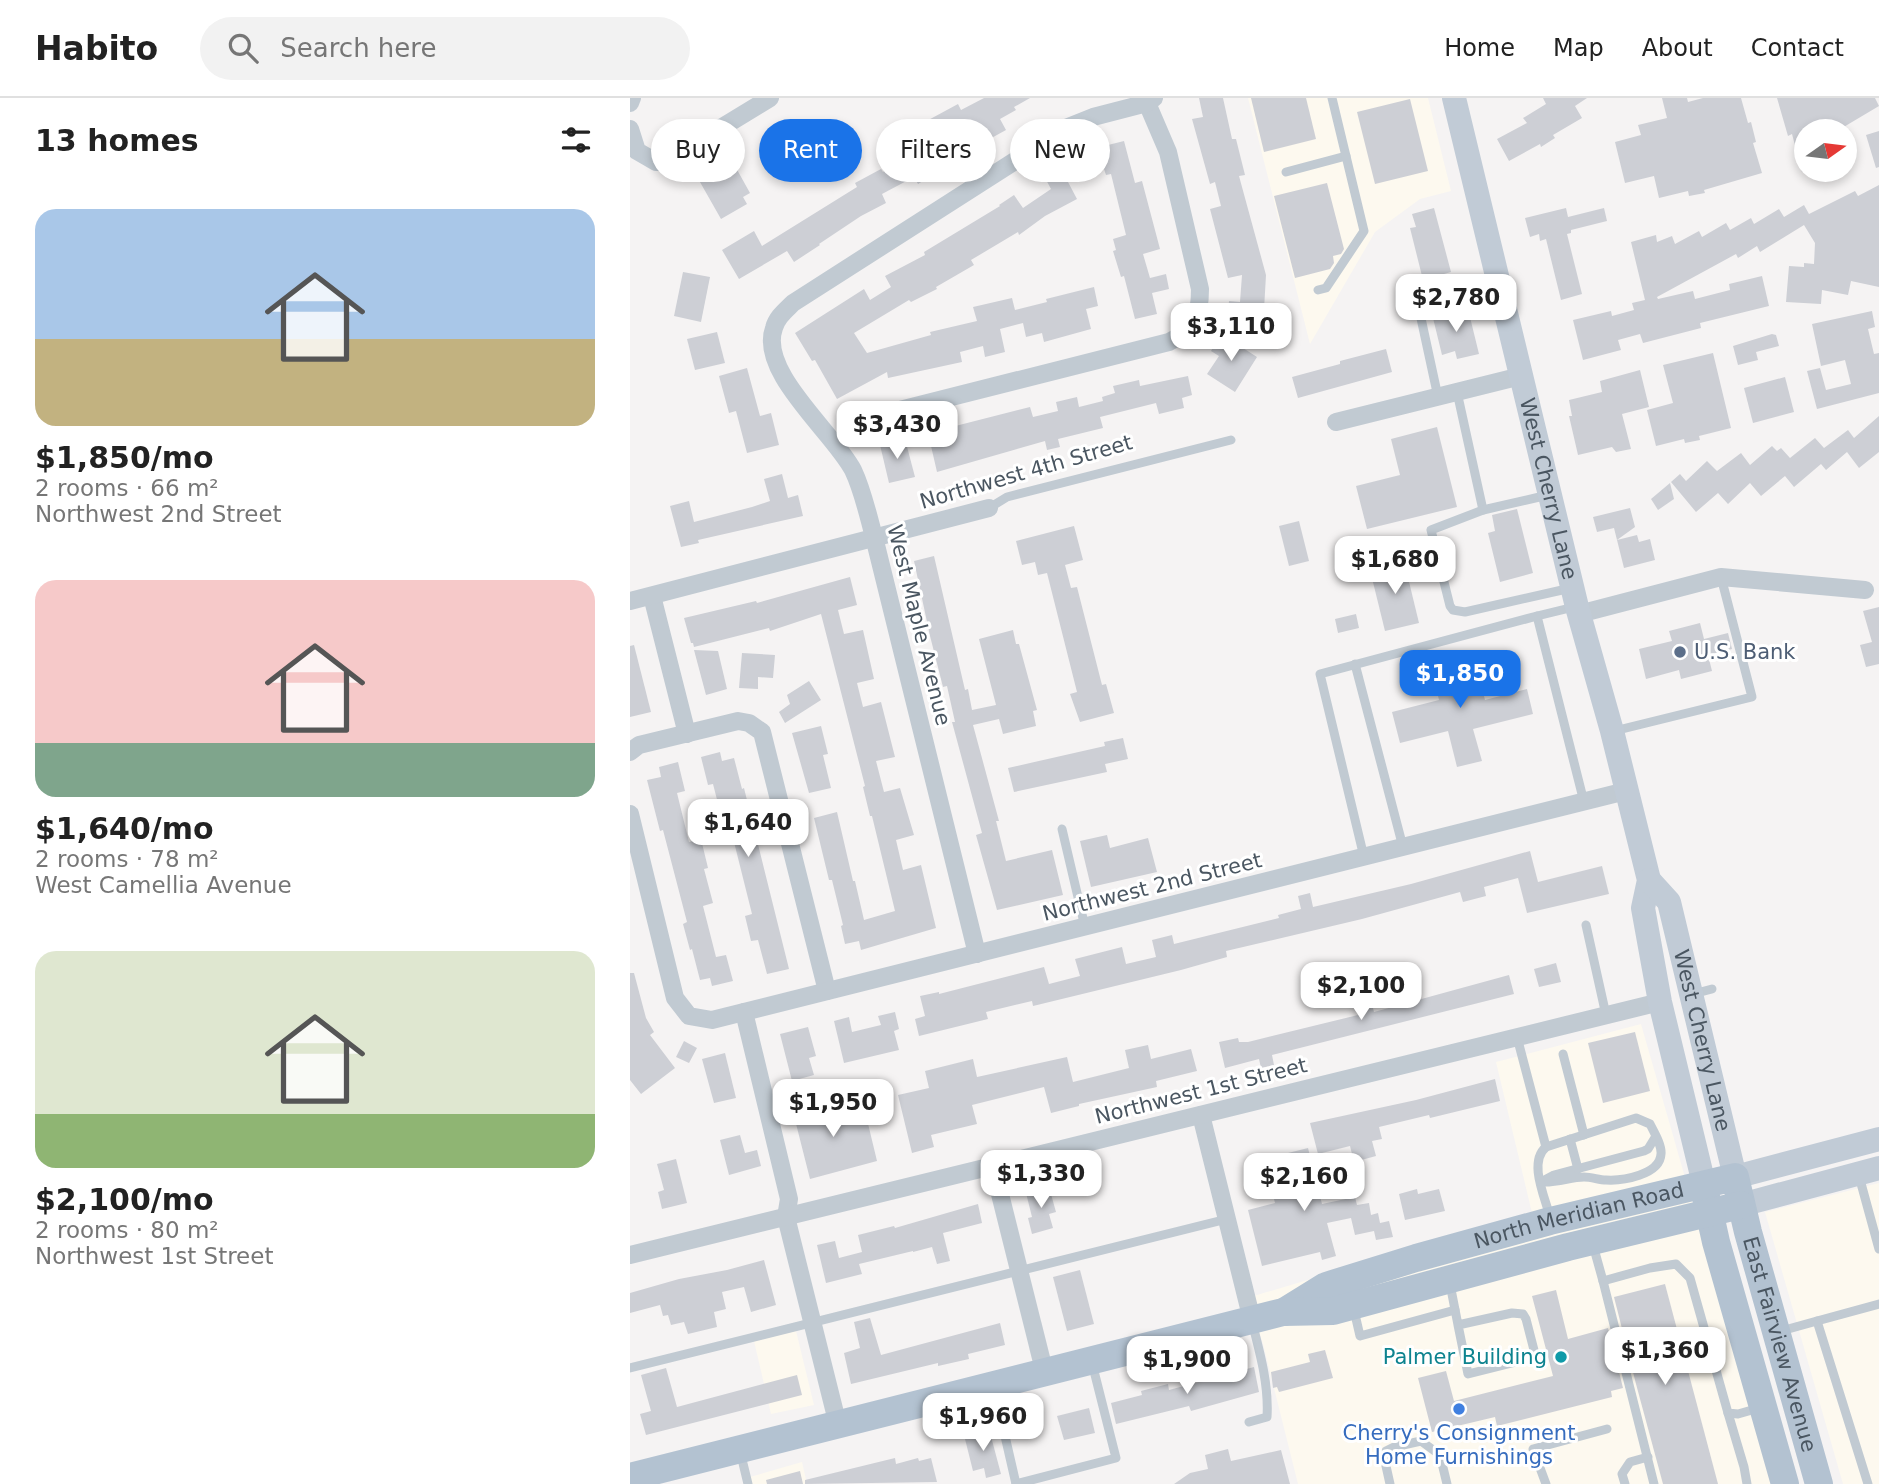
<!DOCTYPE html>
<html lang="en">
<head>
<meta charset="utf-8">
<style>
  :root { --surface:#fff; --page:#f2f2f2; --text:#222; --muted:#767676; --line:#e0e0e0; --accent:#1a73e8 }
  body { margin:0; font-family:"DejaVu Sans",sans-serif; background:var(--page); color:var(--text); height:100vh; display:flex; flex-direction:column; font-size:26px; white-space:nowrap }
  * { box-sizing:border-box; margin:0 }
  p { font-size:23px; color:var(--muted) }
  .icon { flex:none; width:38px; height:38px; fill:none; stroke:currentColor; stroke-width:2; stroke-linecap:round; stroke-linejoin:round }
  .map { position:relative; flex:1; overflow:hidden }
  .sheet { display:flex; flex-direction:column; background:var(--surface); width:630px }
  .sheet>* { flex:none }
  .guide { position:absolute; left:21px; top:21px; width:665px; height:63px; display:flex; gap:14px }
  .needle { width:46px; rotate:76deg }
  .fabs { position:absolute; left:1164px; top:21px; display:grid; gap:14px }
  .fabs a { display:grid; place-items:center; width:63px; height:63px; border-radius:50%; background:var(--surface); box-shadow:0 4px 10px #0003; font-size:35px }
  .price { position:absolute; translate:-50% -60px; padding:0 16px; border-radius:14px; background:#fff; color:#222; font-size:23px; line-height:46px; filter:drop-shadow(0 2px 4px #0008) }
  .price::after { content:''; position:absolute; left:50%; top:42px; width:21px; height:16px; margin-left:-10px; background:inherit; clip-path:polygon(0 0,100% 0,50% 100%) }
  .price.active { background:var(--accent); color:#fff }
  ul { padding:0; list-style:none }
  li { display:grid; align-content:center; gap:14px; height:371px; padding:0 35px }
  li span { display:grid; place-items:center; height:217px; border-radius:21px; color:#555 }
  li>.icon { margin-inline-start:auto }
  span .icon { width:126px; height:126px; fill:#fffc; stroke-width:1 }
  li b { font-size:30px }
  h2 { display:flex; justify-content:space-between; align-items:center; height:84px; padding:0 35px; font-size:30px }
  .chip { padding:0 24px; border-radius:32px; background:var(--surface); box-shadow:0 4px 10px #0003; font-size:24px; line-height:63px }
  .chip.active { background:var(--accent); color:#fff }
  header { display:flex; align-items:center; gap:42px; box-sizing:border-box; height:98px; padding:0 35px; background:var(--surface); border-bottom:2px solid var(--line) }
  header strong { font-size:33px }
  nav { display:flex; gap:38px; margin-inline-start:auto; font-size:24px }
  .search { width:490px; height:63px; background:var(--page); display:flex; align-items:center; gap:18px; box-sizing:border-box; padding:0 24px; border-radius:38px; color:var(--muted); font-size:26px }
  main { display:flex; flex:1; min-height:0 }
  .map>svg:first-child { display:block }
</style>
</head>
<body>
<header>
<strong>Habito</strong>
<div class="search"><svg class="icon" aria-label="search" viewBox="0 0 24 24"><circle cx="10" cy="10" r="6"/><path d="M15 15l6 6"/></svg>Search here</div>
<nav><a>Home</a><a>Map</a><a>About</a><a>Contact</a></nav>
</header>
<main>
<section class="sheet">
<h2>13 homes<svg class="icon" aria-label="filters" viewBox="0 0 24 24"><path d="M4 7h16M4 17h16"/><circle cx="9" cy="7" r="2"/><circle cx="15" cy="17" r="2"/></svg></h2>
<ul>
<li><span style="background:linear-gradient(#a9c7e8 60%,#c2b280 0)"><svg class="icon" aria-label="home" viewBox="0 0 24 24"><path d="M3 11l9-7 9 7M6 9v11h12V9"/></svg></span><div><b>$1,850/mo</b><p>2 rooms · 66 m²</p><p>Northwest 2nd Street</p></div></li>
<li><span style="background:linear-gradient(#f6c9c9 75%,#7fa58c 0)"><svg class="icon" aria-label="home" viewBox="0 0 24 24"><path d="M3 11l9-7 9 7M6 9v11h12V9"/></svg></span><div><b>$1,640/mo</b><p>2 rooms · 78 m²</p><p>West Camellia Avenue</p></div></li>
<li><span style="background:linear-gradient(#dfe7d0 75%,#8fb573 0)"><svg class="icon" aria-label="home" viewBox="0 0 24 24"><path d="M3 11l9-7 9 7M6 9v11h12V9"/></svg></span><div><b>$2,100/mo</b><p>2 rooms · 80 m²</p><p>Northwest 1st Street</p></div></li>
</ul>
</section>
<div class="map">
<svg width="1249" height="1386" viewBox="0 0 1249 1386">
  <rect width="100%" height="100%" fill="#f5f3f3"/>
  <g fill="#fdf9ef">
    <path d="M618,0H798L821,93L790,101L745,134L680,246Z"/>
    <path d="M1011,926L1143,1386H668L633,1246L617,1200L902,1115L866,964Z"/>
    <path d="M1249,1085V1386H1213L1135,1114Z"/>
    <path d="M166,1233L184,1307L141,1316L124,1243Z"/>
    <path d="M172,1364L177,1386H122L120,1379Z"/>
  </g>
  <g fill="#cdcfd5">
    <path d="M354,0H400L384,9L386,12L370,21L376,32L356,43L347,25L318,40L329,60L309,70L311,72L288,86L284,79L252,96L256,105L231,118L189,146L190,147L164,164L157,153L109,181L92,152L124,133L132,148L227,89L225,85L251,71L253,74L301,45L291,26L328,6L331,12Z"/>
    <path d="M569,0H593L602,41H606L615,77L609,78L636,177L633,229L597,227L599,203L610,204L612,177L598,180L580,111L591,108L585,84L580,86L562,21L573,19Z"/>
    <path d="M621,0H676L686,41L634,54Z"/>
    <path d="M913,0H957L945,8L952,20L923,37L925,40L911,49L910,46L879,63L867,41L897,25L893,20L916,6Z"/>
    <path d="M1032,0H1057L1058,4L1073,0H1111L1118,25L1121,24L1126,44L1123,45L1132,75L1074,92L1075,95L1059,98L1058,93L1029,100L1024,78L995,85L985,44L1011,37L1008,27L1037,20Z"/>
    <path d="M1147,0H1245L1249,8L1212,30L1209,24L1176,33V74H1172L1162,36L1158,38Z"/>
    <path d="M780,1L798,73L745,86L727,14Z"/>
    <path d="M1249,33V69L1246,70L1236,37Z"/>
    <path d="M494,43L505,85L512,83L530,151L513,156L520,180L536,176L539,191L522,195L527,216L505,221L494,178L491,179L483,153L486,152L483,141L496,137L481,76L476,77L473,68L463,71L458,52Z"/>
    <path d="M86,65L90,72L95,68L97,73L105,68L120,95L113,99L117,106L91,121L66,77Z"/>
    <path d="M436,66L444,81L438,84L447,101L415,118L389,137L388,134L341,162L344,167L306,189L307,191L281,204L279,202L224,235L237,255L301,237L300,234L347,223L343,209L382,200L385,212L417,204L416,201L464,189L468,208L456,211L461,231L414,244L412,235L396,239L393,225L370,231L375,254L355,259L353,248L330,254L332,264L258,280L257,274L207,301L185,262L182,263L165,235L234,191L240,202L261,189L255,178L295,157L294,154L370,108L369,107L384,97L393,110L421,91L414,78Z"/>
    <path d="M697,85L714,151L711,156L703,158L704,165L700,171L665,180L644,98Z"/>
    <path d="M1249,87V189L1221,183L1218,197L1192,192L1191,206L1156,204L1159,168L1174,169V165L1184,166L1185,145L1174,127L1130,154L1127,148L1108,160L1106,156L1027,199L1028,201L1063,193L1065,201L1100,192L1099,186L1132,178L1139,208L1070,225L1071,230L1013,245L1010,236L988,242L991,252L953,262L943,222L981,213L982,218L1004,212L1002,205L1015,202L1001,144L1026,137L1027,144L1042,138L1045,146L1069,133L1072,139L1096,125L1100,132L1121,120L1124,126L1149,111L1154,119L1174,107L1179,116L1225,93L1228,98Z"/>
    <path d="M804,110L821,174L793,182L780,130L786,129L782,116Z"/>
    <path d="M936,110L938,119L974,110L977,123L941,132V135L937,136L952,196L931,202L916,141L910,143L909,136L900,139L895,120Z"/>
    <path d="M53,174L80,179L71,224L44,218Z"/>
    <path d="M838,211L849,256L827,261L825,253L812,257L803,220Z"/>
    <path d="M1242,213L1245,229L1238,231L1244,256L1249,255V295L1187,311L1177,273L1190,270L1196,292L1221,286L1215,262L1191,268L1182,226Z"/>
    <path d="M87,234L95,265L65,272L57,241Z"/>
    <path d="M591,236L627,259L605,294L577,276L589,258L581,253Z"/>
    <path d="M1142,236L1146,237L1149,248L1126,254L1128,262L1108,267L1103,248Z"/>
    <path d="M756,251L762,274L668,300L662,279L710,266V263Z"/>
    <path d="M1083,255L1101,330L1069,338L1070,342L1055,345L1054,341L1026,348L1017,312L1043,305L1033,267Z"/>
    <path d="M117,270L130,318L141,315L149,347L117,355L106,313L99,315L89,278Z"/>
    <path d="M1010,272L1019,309L992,316L1001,351L986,354L982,349L948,357L939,318H942L939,302L972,294L970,283Z"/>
    <path d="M558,278L562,297L552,300L554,310L529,316L526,305L470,319L473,330L428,341L430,349L417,352L415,343L307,374L298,335L400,309L403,319L428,313L426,304L447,299L449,309L473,303L472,299L485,295L483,288L509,282L510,288Z"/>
    <path d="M1155,279L1164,314L1123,325L1114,290Z"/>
    <path d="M1249,318V354L1229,370L1217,354L1196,372L1191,366L1164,389L1155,378L1131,398L1120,385L1098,406L1088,395L1066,414L1041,384L1050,376L1056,383L1077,363L1087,373L1111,355L1120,367L1142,348L1147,353L1151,350L1160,360L1185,340L1194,350L1218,332L1224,340Z"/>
    <path d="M807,329L827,409L737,431L726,388L770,377L761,341Z"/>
    <path d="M275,341L285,379L259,385L250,347Z"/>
    <path d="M152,376L158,400L168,397L173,418L68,442L69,445L51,449L40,408L59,403L64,424L122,409L140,403L134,381Z"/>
    <path d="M1040,385L1044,401L1028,412L1021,401Z"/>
    <path d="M1000,410L1005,429L987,442L984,430L967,434L963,419Z"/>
    <path d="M887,411L903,475L870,484L858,435L865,433L862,417Z"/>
    <path d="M669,423L679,463L659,468L649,428Z"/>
    <path d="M444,428L453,462L435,467L441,490L447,489L472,587L476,586L484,615L450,624L440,596L447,594L417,475L408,477L405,464L392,467L386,443Z"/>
    <path d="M1007,437L1009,444L1020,441L1025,462L994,470L987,442Z"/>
    <path d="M304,458L335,592L338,591L342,612L366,607L349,541L383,532L386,546H389L407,612L403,613L406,628L373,636L369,621L343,627L369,723H366L376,763L422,752L433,797L367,812L346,737L352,735L322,624H325L317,588L313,589L300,538L284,463Z"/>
    <path d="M774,463L789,525L755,533L740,472Z"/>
    <path d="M220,479L227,507L208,512L214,536L233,532L244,581L227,585L233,609L251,604L265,659L246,663L254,694L270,690L284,737L266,742L273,772L291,767L306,830L231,852L229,843L215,846L211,828L213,827L202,782H199L184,720L207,714L223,783H225L234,822L265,813L242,718H240L233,689L235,688L191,516L140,533L139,530L64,549L63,545H61L54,520L126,503L127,505Z"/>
    <path d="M1249,509V566L1236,569L1230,547L1242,544L1233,513Z"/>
    <path d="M726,516L729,530L708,535L705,521Z"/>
    <path d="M1070,525L1074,541L1098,535L1102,551L1078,557L1082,573L1051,581L1049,572L1016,581L1009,551L1042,543L1039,533Z"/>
    <path d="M4,547L21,614L0,619V548Z"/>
    <path d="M64,552L88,553L97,591L76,597Z"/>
    <path d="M112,555L145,557L143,580L128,579V591L109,590Z"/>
    <path d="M844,558L855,602L897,591L903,616L843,631L852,663L827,669L818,633L770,645L762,614L809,602L801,569Z"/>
    <path d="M179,583L191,602L155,625L149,614L160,606L157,597Z"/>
    <path d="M191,628L198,656L193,657L201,690L179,695L162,635Z"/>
    <path d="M493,640L498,661L475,666L477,674L384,694L378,670L475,648L474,644Z"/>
    <path d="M90,654L92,663L104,660L112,691L114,690L159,871L137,876L128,842L121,843L115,818L122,816L99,724L93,725L83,686L78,687L71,659Z"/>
    <path d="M48,664L55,693L47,695L59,744L71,741L78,770L74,771L83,805L73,808L86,859L96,857L103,883L82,888L80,880L70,882L62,851L60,852L53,826L57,824L33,732L30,733L17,682L31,679L29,669Z"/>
    <path d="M477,737L480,750L518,740L527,774L461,789L450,743Z"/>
    <path d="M900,753L908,784L972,768L979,796L897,815L888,780L854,789L856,798L833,804L830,794L732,821L596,853L597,859L551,872L403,908L402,903L356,914L358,921L289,938L285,921L295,918L290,898L309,894V896L414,869L419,886L450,878L445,861L492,849L496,866L526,859L522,842L542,837L544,846L649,820L648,817L671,811L668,798L680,795L683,809L781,786Z"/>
    <path d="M926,865L931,884L909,889L904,871Z"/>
    <path d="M0,875H4L16,920L24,934L20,937L45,970L11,996L0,982Z"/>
    <path d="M879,877L884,896L642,957L644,967L631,970L629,961L595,970L589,944L608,940L609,944H618L728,917L724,903L740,898L744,914Z"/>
    <path d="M265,914L269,931L264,933L269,952L214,965L204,923L219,919L222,934L251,927L248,918Z"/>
    <path d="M178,929L186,958L179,960L184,977L162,983L150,936Z"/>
    <path d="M1005,934L1020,993L973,1005L958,945Z"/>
    <path d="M54,943L67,950L59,965L46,959Z"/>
    <path d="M518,947L521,961L561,951L567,973L526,983L527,989L449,1006V1008L421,1015L414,989L342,1007L347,1026L301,1037L304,1049L282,1055L268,997L299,990L295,973L343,961L347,979L437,959L443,984L499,970L495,952Z"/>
    <path d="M95,955L106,1000L84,1005L72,961Z"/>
    <path d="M865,981L870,1003L800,1020L799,1017L749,1029L752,1041L742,1043L746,1058L724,1064L720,1048L688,1056L680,1025L786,1002Z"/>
    <path d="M194,1003L197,1018L234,1009L247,1063L180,1081L162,1010Z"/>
    <path d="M110,1037L115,1055L127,1052L131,1068L99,1077L90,1042Z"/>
    <path d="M678,1050L692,1106L725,1099L727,1107L739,1105L741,1117L748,1115L750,1125L759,1123L763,1139L746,1142L744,1133L725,1137L721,1120L697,1125L706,1158L692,1162L690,1154L632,1168L618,1112L645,1105L634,1061Z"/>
    <path d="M46,1061L57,1105L32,1111L28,1094L34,1092L27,1066Z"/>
    <path d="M419,1089L426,1114L419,1116L423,1130L402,1136L398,1120L402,1119L396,1095Z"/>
    <path d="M787,1091L788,1096L809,1091L815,1113L775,1122L769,1096Z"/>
    <path d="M348,1106L352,1125L313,1135L320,1163L307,1166L302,1149L283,1154V1153L229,1166L232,1176L196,1185L187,1147L205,1143L209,1160L232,1154L228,1137L264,1128L265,1130Z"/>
    <path d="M134,1162L146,1207L121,1214L114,1189L92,1194L96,1211L84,1214L87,1229L58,1236L54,1224L41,1227L38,1217L33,1218L30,1207L0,1215V1195L49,1181L97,1172Z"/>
    <path d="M450,1172L464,1226L437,1233L423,1179Z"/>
    <path d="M1035,1186L1088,1386H1033L1006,1286L984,1199Z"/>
    <path d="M926,1192L938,1241L978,1230L993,1290L981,1293L982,1299L867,1328L865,1319L802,1334L788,1280L816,1273L824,1303L923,1278L902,1198Z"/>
    <path d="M240,1220L251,1257L370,1225L375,1247L338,1256L339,1261L308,1268V1265L221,1286L214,1255L230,1250L224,1224Z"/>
    <path d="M695,1252L703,1280L649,1294L647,1289L643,1290L641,1274L680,1264L678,1256Z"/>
    <path d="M624,1269L629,1294L561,1313L559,1308L486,1326L481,1305L512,1297L511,1293L538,1286L539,1292Z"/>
    <path d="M36,1270L47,1309L167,1277L172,1297L16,1337L10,1316L21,1313L11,1277Z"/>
    <path d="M459,1310L465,1335L434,1342L427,1318Z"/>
    <path d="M359,1331L371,1376L356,1380L354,1370L343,1373L334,1337Z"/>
    <path d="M598,1351L601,1363L651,1352L660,1386H544L560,1375L578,1371L575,1357Z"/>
    <path d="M265,1360L266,1366L288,1360L289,1363L301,1360L307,1384L175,1386V1382Z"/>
    <path d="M170,1373L173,1386H137L136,1382Z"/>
  </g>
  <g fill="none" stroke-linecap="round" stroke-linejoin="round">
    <g stroke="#c1cad2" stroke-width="9">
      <path d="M656,74L716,58"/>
      <path d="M688,192L696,190L734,133L702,0"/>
      <path d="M827,294L853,412L918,397"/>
      <path d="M808,299L789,211L867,186"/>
      <path d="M359,410L377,399L601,342"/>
      <path d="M853,412L801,432L820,508L823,512L835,514L941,490"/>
      <path d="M944,509L907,518L954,704"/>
      <path d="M725,566L773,749"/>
      <path d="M984,633L1122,599L1091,479"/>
      <path d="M432,731L455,829"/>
      <path d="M734,759L690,576L907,518"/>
      <path d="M956,827L976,917"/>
      <path d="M1063,896L1082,891"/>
      <path d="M887,939L916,1049L1006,1020L1020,1026C1024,1034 1032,1047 1031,1056C1030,1077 992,1083 976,1082C969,1082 962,1079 954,1079C940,1079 929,1085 911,1084L924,1077L1014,1053L1018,1051L1026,1038"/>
      <path d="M933,956L954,1037"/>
      <path d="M940,1041L948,1071"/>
      <path d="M916,1049C898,1064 915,1099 920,1119"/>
      <path d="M1229,1078L1249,1151"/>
      <path d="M963,1147L973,1183L1020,1170L1046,1166L1060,1180L1098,1315L1108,1316L1129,1310"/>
      <path d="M973,1183L1024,1386"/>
      <path d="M820,1186L828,1227L882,1215L893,1216L896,1221L905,1256L894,1262L838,1276L828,1227"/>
      <path d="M724,1212L730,1238L825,1212"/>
      <path d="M1187,1223L1249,1206"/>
      <path d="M1151,1233L1187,1223L1238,1386"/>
      <path d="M0,1270L597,1121"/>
      <path d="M364,1290L386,1386"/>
      <path d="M1098,1315L1114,1369L1117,1386"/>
      <path d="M619,1324L637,1319C639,1287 630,1255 622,1224"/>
      <path d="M110,1353L118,1386"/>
      <path d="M386,1386L486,1360L462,1265"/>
      <path d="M760,1386L754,1359L756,1353L764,1349L791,1343L810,1357L817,1386"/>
      <path d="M916,1386L903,1351L977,1331"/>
      <path d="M995,1386L992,1376L1000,1364L1018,1359"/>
    </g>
    <g stroke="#c1cad2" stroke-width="18">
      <path d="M0,5L2,0"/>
      <path d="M0,31L7,53L26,64H35L140,0"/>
      <path d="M706,324L891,278"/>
      <path d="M206,346L239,323L258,315L539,244C565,231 570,219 570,191L538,54L517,5"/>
      <path d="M22,498L57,636"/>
      <path d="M0,503L359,410"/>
      <path d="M949,516L1091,479L1235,492"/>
      <path d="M0,654L9,647L108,623L119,625L132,634L197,893"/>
      <path d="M0,716L45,900L59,918L82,922L996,693"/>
      <path d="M347,856L244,439C238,417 233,393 223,372C204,335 128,274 144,230C147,219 155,213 163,205L438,29L463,19L517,5L524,0"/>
      <path d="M114,914L159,1101L156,1119L208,1327"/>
      <path d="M571,1017L622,1222"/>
      <path d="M363,1068L415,1276"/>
      <path d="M0,1157L1030,904"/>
    </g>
    <g stroke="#c1cbd6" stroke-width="24">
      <path id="s1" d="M824,0L947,509L982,633L1019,782L1013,810L1030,904L1074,1086"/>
      <path id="s2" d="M1019,782L1039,804L1105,1079L1249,1041"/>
      <path d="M1111,1107L1249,1070"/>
    </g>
    <g stroke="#b3c2d1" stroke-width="28">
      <path d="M1076,1099L1086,1144L1155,1386"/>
      <path id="s3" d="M654,1214L696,1188L786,1160L920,1123L1105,1079L1118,1134L1189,1386"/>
      <path d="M0,1379L653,1214L703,1213L938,1149L1111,1107"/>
    </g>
  </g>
  <circle fill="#5c6f8a" stroke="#fff" stroke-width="2.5" cx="1050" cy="554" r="7"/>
  <circle fill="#0f9aa8" stroke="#fff" stroke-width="2.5" cx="931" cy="1259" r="7"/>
  <circle fill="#3f7fe0" stroke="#fff" stroke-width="2.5" cx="829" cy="1311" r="7"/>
  <g text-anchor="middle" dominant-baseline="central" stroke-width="6" stroke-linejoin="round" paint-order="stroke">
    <g font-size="21" fill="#4a5661" stroke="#fff">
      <text transform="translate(396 374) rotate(-16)">Northwest 4th Street</text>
      <text stroke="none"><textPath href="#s1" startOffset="402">West Cherry Lane</textPath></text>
      <text transform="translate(289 527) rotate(76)">West Maple Avenue</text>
      <text transform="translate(522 789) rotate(-14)">Northwest 2nd Street</text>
      <text stroke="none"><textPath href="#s2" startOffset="172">West Cherry Lane</textPath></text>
      <text transform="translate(571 993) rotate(-14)">Northwest 1st Street</text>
      <text stroke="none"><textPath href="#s3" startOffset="312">North Meridian Road</textPath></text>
      <text stroke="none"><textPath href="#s3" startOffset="646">East Fairview Avenue</textPath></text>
    </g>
    <g font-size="21" fill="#4e5e75" stroke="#fff" text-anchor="start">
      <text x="1064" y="554">U.S. Bank</text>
    </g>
    <g font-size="21" fill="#0d838f" stroke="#fff" text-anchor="end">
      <text x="917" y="1259">Palmer Building</text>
    </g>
    <g font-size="21" fill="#366cbe" stroke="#fff">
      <text x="829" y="1335">Cherry's Consignment<tspan x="829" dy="24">Home Furnishings</tspan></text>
    </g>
  </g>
</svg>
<div class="fabs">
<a><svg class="needle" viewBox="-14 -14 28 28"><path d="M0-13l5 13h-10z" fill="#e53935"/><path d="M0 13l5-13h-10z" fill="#767676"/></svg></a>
</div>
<b class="price" style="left:826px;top:236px">$2,780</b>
<b class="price" style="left:601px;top:265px">$3,110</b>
<b class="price" style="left:267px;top:363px">$3,430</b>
<b class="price" style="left:765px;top:498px">$1,680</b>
<b class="price active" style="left:830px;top:612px">$1,850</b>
<b class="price" style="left:118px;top:761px">$1,640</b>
<b class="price" style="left:731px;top:924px">$2,100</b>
<b class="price" style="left:203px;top:1041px">$1,950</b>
<b class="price" style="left:411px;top:1112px">$1,330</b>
<b class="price" style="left:674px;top:1115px">$2,160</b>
<b class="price" style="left:1035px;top:1289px">$1,360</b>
<b class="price" style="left:557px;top:1298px">$1,900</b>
<b class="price" style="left:353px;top:1355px">$1,960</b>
<div class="guide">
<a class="chip">Buy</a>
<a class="chip active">Rent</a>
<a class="chip">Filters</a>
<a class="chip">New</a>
</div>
</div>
</main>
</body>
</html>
